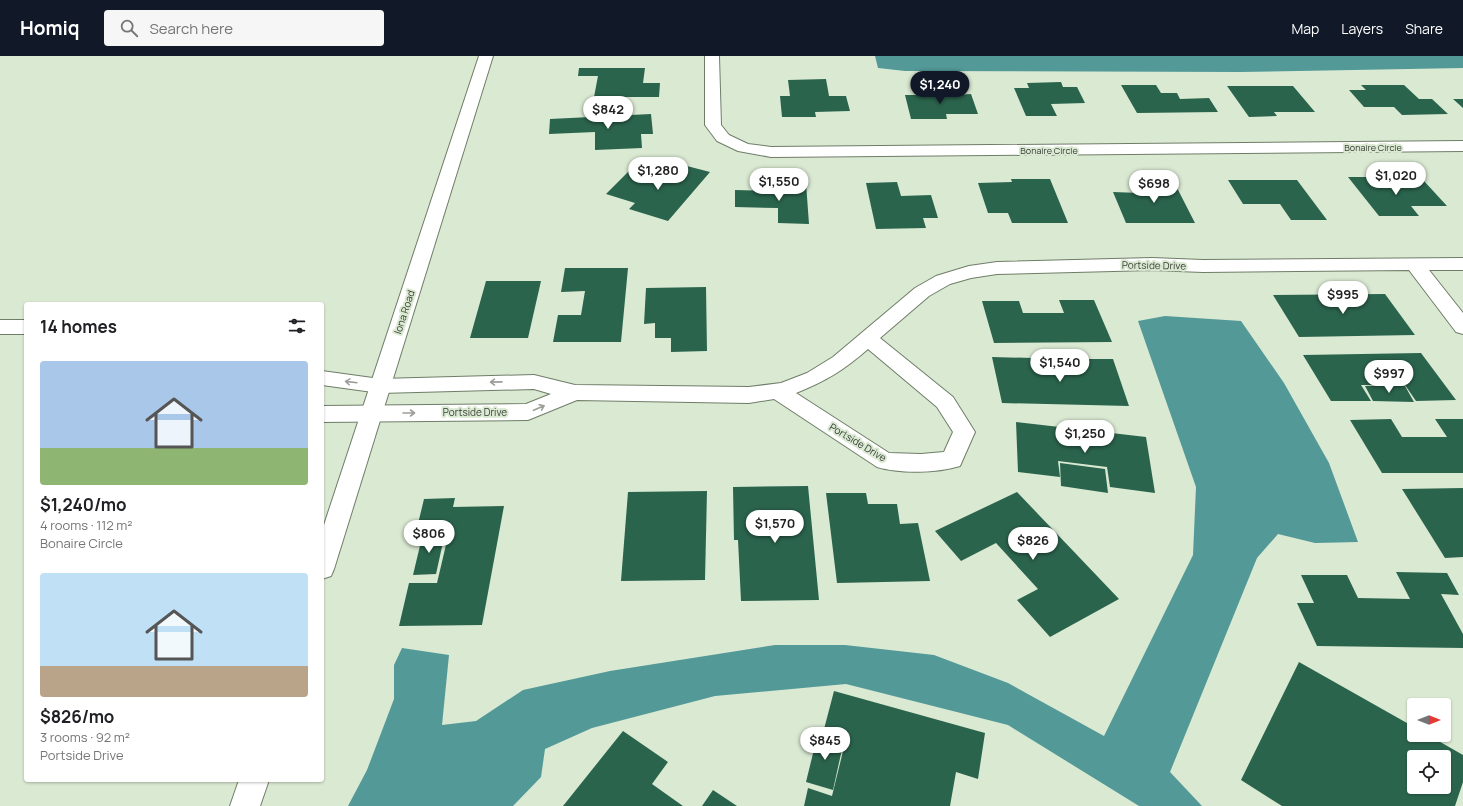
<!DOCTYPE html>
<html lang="en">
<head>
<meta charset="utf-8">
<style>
  :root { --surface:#fff; --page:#f6f6f6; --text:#202124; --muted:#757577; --accent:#111827 }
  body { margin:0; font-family:Manrope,sans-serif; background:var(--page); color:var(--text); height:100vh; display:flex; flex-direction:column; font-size:15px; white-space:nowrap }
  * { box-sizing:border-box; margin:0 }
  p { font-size:13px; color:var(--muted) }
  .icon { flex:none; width:22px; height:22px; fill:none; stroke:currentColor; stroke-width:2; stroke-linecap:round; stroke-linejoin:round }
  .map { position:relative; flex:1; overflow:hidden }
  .side { position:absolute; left:24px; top:246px; width:300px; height:480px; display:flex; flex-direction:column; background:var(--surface); border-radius:4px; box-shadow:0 1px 3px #0004 }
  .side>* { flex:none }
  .needle { width:26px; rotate:90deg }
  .tools { position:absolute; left:1407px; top:642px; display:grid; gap:8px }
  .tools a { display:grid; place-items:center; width:44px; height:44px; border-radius:4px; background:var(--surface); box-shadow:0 1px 3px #0004; font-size:20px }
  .price { position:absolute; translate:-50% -34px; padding:0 9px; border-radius:14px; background:#fff; color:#222; font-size:13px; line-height:26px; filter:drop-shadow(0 1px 2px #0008) }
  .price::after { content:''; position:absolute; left:50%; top:24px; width:12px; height:9px; margin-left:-6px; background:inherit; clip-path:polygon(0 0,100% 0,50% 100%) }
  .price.active { background:var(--accent); color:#fff }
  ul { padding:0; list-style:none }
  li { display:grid; align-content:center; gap:8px; height:212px; padding:0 16px }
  li span { display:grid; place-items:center; height:124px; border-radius:4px; color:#555 }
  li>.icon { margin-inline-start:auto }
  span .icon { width:72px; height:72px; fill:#fffc; stroke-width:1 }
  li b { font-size:17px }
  h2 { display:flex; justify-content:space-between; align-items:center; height:48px; padding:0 16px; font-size:17px }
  header { display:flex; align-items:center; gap:24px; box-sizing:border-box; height:56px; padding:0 20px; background:var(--accent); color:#fff }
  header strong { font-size:19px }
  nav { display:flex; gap:22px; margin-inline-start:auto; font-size:14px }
  .search { width:280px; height:36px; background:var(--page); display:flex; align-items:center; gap:10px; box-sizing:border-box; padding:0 14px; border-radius:4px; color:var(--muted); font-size:15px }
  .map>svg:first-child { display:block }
</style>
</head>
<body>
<header>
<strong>Homiq</strong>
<div class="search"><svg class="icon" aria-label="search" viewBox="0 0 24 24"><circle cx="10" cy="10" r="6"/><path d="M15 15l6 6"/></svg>Search here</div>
<nav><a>Map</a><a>Layers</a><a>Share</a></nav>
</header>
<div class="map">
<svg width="1463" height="750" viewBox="0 0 1463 750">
  <rect width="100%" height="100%" fill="#dae9d2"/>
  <g fill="#529998">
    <path d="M875,0H1463V12L1240,16L905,15L878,12Z"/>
    <path d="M1165,260L1241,265L1284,327L1329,407L1358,486L1315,487L1278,478L1257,502L1170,716L1202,750H1139L1008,669L846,628L715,640L592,672L545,693L541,721L513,750H348L367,714L394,643V609L402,592L449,599L442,669L476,665L523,634L610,615L775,589H845L934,599L1008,627L1104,680L1193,499L1196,431L1138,265Z"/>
  </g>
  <g fill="#2b644d" fill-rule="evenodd">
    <path d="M579,12H645L643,27H660L659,41H594L598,20H578Z"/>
    <path d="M826,23L829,40H846L850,55L815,56L816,61H782L780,40H790L788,24Z"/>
    <path d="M1061,26L1063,31H1077L1085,47L1051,48L1057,60H1026L1014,32H1029L1027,27Z"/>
    <path d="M1121,29H1156L1161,37H1177L1180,43L1209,42L1218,56L1137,57Z"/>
    <path d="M1361,29H1404L1419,43H1432L1448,58L1402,59L1394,51H1364L1349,34H1366Z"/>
    <path d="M1227,30H1293L1315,56H1274L1277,60L1249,61Z"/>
    <path d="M953,31L955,39L971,38L978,58H946L947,63H911L905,39H936L933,32Z"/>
    <path d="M1453,43H1463V52Z"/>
    <path d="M651,58L653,78H641L642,92L595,94V76L549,78L550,63Z"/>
    <path d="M683,109L710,116L668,165L629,153L635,147L606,138L632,112L670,122Z"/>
    <path d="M1348,121H1387L1390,125H1424L1447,150H1411L1419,160H1379Z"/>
    <path d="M1011,123H1050L1068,167H1012L1008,157H988L978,127L1012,126Z"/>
    <path d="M1228,124H1297L1327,164H1291L1280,148H1243Z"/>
    <path d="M1135,125L1174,126L1195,167H1126L1113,136L1140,137Z"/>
    <path d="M897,126L901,140L931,139L938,162H923L926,172L876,173L866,127Z"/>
    <path d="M773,127H806L809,168L778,167V152L735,151V134L773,135Z"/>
    <path d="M565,212H628L621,286H553L558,259H581L585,235L561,236Z"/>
    <path d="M486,225H541L528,282H470Z"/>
    <path d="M706,231L707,295L671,296V282H655V267L644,268L646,232Z"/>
    <path d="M1385,238L1415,279L1299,281L1273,239Z"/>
    <path d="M1059,244H1094L1112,286L994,287L982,245H1019L1023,257H1064Z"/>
    <path d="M1421,297L1456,344L1416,345L1405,329H1361L1371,345H1331L1303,299Z"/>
    <path d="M992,301L1033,302L1036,315L1077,316L1073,303H1113L1129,350L1002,347Z"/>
    <path d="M1365,330H1405L1414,346L1373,345Z"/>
    <path d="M1391,363L1402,381H1447L1435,363H1463V417H1382L1350,364Z"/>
    <path d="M1016,366L1146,381L1155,437L1110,431L1107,411L1058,405L1060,421L1018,416Z"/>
    <path d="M1060,407L1105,413L1108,437L1061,430Z"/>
    <path d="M808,430L819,544L741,545L738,484H734L733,431Z"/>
    <path d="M1463,432V501L1445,502L1402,433Z"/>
    <path d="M707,435L705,524L621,525L628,436Z"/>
    <path d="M1017,436L1119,543L1050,581L1017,544L1038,533L996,487L961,505L935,475Z"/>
    <path d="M826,437H866L868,448H897L900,468L918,467L930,525L837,527Z"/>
    <path d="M455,442L453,451L504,450L482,569L399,570L409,527H437L449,476H416L424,443Z"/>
    <path d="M423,477H445L436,518L413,519Z"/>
    <path d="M1396,516L1447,517L1459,539L1441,538L1463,578V592L1317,590L1297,547H1314L1301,519H1347L1358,542L1410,543Z"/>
    <path d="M1299,606L1414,671V679H1428L1463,699V726L1455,750H1282L1241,724ZM1414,701H1444V731H1414Z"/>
    <path d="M834,635L985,677L978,723L956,716L950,750H804L808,732L832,740L846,683L823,677Z"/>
    <path d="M623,675L668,706L652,728L683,750H563Z"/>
    <path d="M818,677L844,684L833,734L806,726Z"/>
    <path d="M713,734L737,750H702Z"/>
  </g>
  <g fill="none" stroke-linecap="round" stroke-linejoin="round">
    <g stroke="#6f7d68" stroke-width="2">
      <g id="minor">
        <path d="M705,0H719L721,69L729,79L748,88L771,91L1463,85V95L771,101L738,95L717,85L705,69Z"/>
        <path d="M1152,202L1203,204L1463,202V214H1429L1463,257V278L1456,276L1409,214L1203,216L1152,214L997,218L971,222L950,228L929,240L880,282L953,341L975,376L960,410C937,417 900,418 877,411L774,343L749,347L577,344L528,364L322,366V350L526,348L551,338L534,333L380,337L322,329V315L380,323L534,319L575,329L749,331L781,327L807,317L833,301L915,232L936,220L969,210L997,206ZM868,293L937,351L953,376L944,396L921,398L889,397L796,337C826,325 844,314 868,293Z"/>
        <rect x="0" y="264" width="26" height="14"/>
      </g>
    </g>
    <g stroke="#6f7d68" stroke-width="2">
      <g id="tertiary">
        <path d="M479,0H493L334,513L331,520L322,523V475Z"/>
        <path d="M239,724H269L260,750H230Z"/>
      </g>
    </g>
    <use href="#minor" fill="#fff" fill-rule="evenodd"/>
    <use href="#tertiary" fill="#fff" fill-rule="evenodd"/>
  </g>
  <defs><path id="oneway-shaft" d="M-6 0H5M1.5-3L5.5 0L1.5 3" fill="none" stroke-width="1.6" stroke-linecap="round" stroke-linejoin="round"/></defs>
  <g stroke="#9c9e9a">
    <use href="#oneway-shaft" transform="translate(351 326) rotate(-173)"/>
    <use href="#oneway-shaft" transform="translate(496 326) rotate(179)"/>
    <use href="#oneway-shaft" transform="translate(539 352) rotate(-23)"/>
    <use href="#oneway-shaft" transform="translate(409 357)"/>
  </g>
  <g text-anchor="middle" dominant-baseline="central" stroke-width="4" stroke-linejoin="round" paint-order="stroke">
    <g font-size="9" fill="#383e35" stroke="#dae9d2">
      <text x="1373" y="91">Bonaire Circle</text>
      <text x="1049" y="94">Bonaire Circle</text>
    </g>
    <g font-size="10" fill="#383e35" stroke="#dae9d2">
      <text transform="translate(1154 209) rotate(1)">Portside Drive</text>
      <text transform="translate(404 256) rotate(-72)">Iona Road</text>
      <text x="475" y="356">Portside Drive</text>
      <text transform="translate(858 386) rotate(31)">Portside Drive</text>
    </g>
  </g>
</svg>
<div class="tools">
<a><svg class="needle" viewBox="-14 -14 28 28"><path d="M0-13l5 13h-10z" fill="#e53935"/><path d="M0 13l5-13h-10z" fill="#757577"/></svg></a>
<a><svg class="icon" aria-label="locate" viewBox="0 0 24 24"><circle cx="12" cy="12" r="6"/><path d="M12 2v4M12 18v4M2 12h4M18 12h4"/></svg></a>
</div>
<b class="price active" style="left:940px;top:49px">$1,240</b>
<b class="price" style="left:608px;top:74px">$842</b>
<b class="price" style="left:658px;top:135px">$1,280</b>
<b class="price" style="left:1396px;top:140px">$1,020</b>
<b class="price" style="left:779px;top:146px">$1,550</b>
<b class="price" style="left:1154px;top:148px">$698</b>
<b class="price" style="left:1343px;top:259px">$995</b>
<b class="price" style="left:1060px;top:327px">$1,540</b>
<b class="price" style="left:1389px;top:338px">$997</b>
<b class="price" style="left:1085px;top:398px">$1,250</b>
<b class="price" style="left:775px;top:488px">$1,570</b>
<b class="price" style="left:429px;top:498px">$806</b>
<b class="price" style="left:1033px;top:505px">$826</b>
<b class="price" style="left:825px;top:705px">$845</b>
<section class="side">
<h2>14 homes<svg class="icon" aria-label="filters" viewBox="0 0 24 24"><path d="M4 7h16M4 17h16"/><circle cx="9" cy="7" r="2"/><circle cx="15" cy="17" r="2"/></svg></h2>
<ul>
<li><span style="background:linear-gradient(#a9c7e8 70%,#8fb573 0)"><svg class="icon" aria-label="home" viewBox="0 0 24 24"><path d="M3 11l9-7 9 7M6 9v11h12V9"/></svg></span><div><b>$1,240/mo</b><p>4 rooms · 112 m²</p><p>Bonaire Circle</p></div></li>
<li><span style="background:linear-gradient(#bfe0f5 75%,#b9a48a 0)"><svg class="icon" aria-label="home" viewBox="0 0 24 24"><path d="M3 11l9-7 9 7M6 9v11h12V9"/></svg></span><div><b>$826/mo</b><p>3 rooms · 92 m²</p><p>Portside Drive</p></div></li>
</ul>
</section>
</div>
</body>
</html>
